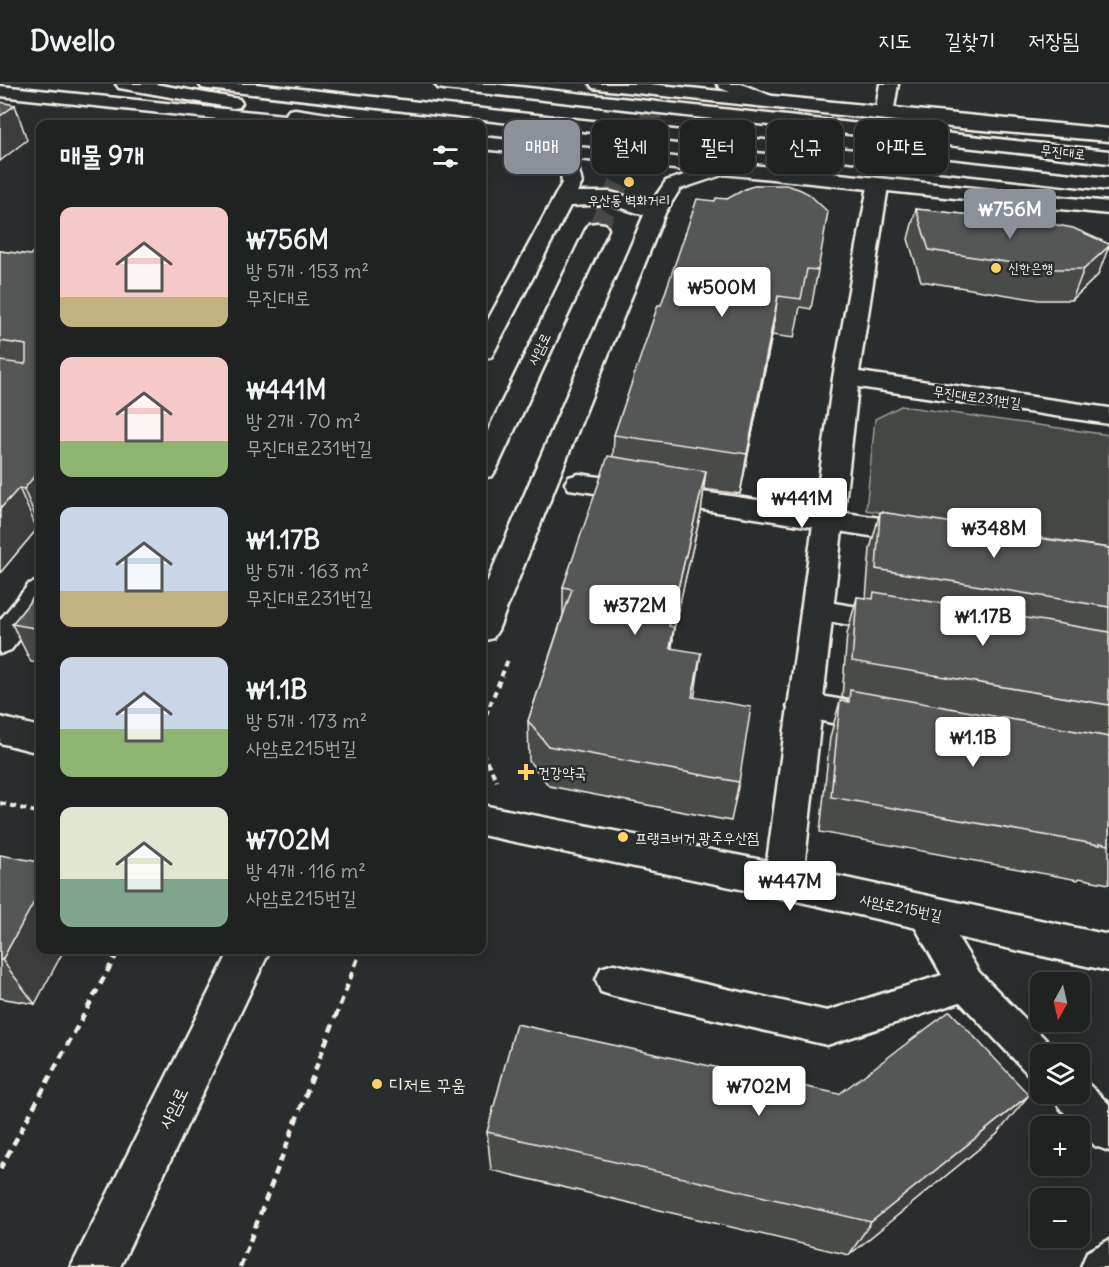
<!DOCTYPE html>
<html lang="ko">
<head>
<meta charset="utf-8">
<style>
  :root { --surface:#202222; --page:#2d2f2f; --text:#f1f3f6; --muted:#a2a4a5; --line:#3d3f40; --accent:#8c9099 }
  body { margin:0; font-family:Delius,"Poor Story",sans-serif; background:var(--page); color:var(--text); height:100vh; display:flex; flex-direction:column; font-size:22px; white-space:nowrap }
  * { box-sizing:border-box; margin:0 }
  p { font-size:20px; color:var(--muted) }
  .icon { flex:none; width:33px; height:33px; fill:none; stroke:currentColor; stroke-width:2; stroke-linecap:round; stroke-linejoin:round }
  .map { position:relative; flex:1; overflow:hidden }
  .panel { position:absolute; left:36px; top:36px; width:450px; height:834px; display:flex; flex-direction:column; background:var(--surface); border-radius:12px; box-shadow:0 3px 15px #0003,0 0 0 2px var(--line) }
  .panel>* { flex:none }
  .top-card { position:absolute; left:504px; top:36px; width:514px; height:54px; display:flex; gap:12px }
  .needle { width:39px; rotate:188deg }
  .buttons { position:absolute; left:1030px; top:888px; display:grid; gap:12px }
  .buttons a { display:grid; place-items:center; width:60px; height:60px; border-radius:12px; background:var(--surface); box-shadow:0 3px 15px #0003,0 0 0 2px var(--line); font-size:30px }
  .price { position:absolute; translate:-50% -51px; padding:0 14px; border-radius:6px; background:#fff; color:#222; font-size:20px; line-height:39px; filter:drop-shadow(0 2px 3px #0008) }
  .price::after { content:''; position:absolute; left:50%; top:36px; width:18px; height:14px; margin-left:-9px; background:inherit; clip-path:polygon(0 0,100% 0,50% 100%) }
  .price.selected { background:var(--accent); color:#fff }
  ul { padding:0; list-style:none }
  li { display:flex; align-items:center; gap:18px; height:150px; padding:0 24px }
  li span { display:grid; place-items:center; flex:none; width:168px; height:120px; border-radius:12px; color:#555 }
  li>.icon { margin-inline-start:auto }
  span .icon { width:72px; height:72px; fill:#fffc; stroke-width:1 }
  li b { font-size:26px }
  h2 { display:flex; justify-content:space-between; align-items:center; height:72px; padding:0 24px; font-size:26px }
  .tag { padding:0 21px; border-radius:12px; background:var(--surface); box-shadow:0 3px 15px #0003,0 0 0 2px var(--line); font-size:21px; line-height:54px }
  .tag.selected { background:var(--accent); color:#fff }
  header { display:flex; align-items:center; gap:36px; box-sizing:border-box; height:84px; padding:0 30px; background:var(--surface); border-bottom:2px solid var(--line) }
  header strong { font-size:28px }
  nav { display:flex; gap:33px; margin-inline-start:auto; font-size:21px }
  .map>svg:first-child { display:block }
</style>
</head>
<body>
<header>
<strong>Dwello</strong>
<nav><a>지도</a><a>길찾기</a><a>저장됨</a></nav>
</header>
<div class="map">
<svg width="1109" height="1183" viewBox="0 0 1109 1183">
  <rect width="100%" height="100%" fill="#2a2d2e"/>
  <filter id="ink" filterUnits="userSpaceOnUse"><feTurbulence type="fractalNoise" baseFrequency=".0167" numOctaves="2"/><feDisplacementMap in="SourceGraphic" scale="12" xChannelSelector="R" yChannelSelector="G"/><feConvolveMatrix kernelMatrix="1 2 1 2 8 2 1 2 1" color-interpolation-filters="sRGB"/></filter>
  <g filter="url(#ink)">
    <path fill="#444645" stroke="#9c9c96" stroke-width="1.5" d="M901,322L1109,351V464L866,426L875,335Z"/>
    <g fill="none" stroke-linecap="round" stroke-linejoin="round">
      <path stroke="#484a4a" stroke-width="20" stroke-dasharray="20 10" stroke-linecap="butt" d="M597,145L666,0"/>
      <g stroke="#f4f1e8" stroke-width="5">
        <g id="service">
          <path d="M815,516L890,528L900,531L904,538L900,545L890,548L805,533L801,526L805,519Z"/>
          <path d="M923,812L935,816L979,888L1054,964L1057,970H1041V995L1028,990L960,918L827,961L614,912L601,908L596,896L601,884L614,880L827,927L942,891L906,827L911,816Z"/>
          <path d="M1080,994L1085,997L1109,1020V1067L1095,1062L1080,1046V1042H1077L1059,1023L1053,1010H1080Z"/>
          <path d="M1109,1156V1183H1081L1087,1168Z"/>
        </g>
      </g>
      <g stroke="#f4f1e8" stroke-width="5">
        <g id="pedestrian">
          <path d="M579,390L921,440L931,443L936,450L931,457L921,460L569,405L565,399L569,393Z"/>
          <path d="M804,609L882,623L894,627L899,636L894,645L882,649L792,631L787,622L792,613Z"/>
        </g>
      </g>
      <g stroke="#f4f1e8" stroke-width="5">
        <g id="minor">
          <path d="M880,0H898L893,30L890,34H878L875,30Z"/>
          <path d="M878,96L885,98L888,102L859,288L1109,324V340L858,303L804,785L1109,851V887L783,814L482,751V721L767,777L833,294L868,102L871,98Z"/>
          <path d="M40,497V529L11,566L0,570V536L29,500Z"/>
          <path d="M0,633L40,643V669L0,659Z"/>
        </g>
      </g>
      <g stroke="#f4f1e8" stroke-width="5">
        <g id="tertiary">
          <path d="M590,0H649L1109,45V57L960,44L599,5L593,4Z"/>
          <path d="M0,2L313,34L320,36L322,40H266L0,12Z"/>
          <path d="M482,53L1109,118V130L482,65Z"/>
        </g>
      </g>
      <g stroke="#f4f1e8" stroke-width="5">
        <g id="primary">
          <path d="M717,0H741L774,13L777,17L774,21H762L720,4Z"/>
          <path d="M540,59L547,61L578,83L582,99L577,108H610L651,119L666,97L724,78L731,80L734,84L731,88L680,105L665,129L498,546L493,554L482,557V510L644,131L610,120L570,122L494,268L491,273L482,275V247L562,99L561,89L530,65L533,61Z"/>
          <path d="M597,139L605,140L608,145L496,386L492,392L482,394V359L586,145L589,140Z"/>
          <path d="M230,866H270L120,1183H71Z"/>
        </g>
      </g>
      <g stroke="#f4f1e8" stroke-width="5">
        <g id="trunk">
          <path d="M116,0H155L233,14L239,15L242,19L239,23L233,24L125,5L119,4Z"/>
          <path d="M199,0H255L1109,94V106L208,5L202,4Z"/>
          <path d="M435,0H492L1109,67V79L444,5L438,4Z"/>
          <path d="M295,25L354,34L361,36L363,40H325L289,34L286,30L289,26Z"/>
        </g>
      </g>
      <g stroke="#f4f1e8" stroke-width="4" stroke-dasharray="6 4.5" stroke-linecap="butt">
        <path d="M482,641L509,573"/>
        <path d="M482,668L497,697"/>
        <path d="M0,719L40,729"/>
      </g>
      <g stroke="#f4f1e8" stroke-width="4.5" stroke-dasharray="8 6" stroke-linecap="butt">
        <path d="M0,1085L119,866"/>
        <path d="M240,1183L361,866"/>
      </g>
      <use href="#service" fill="#2a2d2e" fill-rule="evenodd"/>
      <use href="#pedestrian" fill="#2a2d2e" fill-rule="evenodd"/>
      <use href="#minor" fill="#2a2d2e" fill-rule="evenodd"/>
      <use href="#tertiary" fill="#2a2d2e" fill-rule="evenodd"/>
      <use href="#primary" fill="#2a2d2e" fill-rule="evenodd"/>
      <use href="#trunk" fill="#2a2d2e" fill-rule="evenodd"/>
    </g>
    <g fill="#494b4a" stroke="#f4f1e8" stroke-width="1.5">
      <path d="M727,115L818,186L811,225L800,223L794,254L772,251L740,410L704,405L701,428L674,543L672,564L695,613L739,698L731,737L549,702L529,677L528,637L563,531V503L613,373L614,351L661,221L715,117Z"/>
      <path d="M916,125L1047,139L1098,191L1072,216H1039L921,197L908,155Z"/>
      <path d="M0,167L30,171L40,168V446L37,445L0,489Z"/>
      <path d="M880,428L974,445L1109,464V800L1079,794L1078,796L820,748L830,653L840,617L847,618L848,614L842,613L847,550L857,513L866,514L870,465Z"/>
      <path d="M40,505V579L31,578L12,540Z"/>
      <path d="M0,771L35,920L0,914Z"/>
      <path d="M487,1048L997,1050L849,1171L491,1086Z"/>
    </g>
    <g fill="#3c3d3c" stroke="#f4f1e8" stroke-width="1.5">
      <path d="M15,21L27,56L0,77V32Z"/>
      <path d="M1109,162L1098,191L1072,216L1084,185Z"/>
      <path d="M778,212L772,251L740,410L747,370Z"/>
      <path d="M40,385V443L24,405Z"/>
      <path d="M706,387L701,428L665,583L669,542Z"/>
      <path d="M19,404L37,445L0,489V425Z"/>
      <path d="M674,543L670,584V564Z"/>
      <path d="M701,569L695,610L687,653L692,613Z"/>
      <path d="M40,807V866H64L35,920L2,876Z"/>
      <path d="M1029,1011L997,1050L849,1171L871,1138Z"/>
    </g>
    <g fill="#555756" stroke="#f4f1e8" stroke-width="1.5">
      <path d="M0,18L15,21L0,32Z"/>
      <path d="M758,101H786L799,105L809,110L828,128L818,186L807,185L801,215L778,212L747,370L614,351L658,221H661L697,115L715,117L716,114L727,115L747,104Z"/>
      <path d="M916,125L1047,139L1073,144L1109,160V162L1084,185H1050L929,166Z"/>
      <path d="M0,167L30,171L34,167L40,168V385L24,405L19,404L0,425V277L24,280L26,278V261L0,257Z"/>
      <path d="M608,372L706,387L669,542L674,543L670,564L701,569L692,613L751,623L739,698L548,662L528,637L572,505L563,503Z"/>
      <path d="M880,428L974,442V445L1109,464V523L876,485Z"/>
      <path d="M40,505V545L12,540Z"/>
      <path d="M874,508L1109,548V621L852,577L857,513L873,515Z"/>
      <path d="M850,606L1109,653V761L1100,759V761L831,713L840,617L849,618Z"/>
      <path d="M0,771L40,778V807L2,876H0Z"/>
      <path d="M950,927L1029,1011L871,1138L487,1048L516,940L839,1010Z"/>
    </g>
  </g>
  <g fill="#ffd166" stroke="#2a2d2e" stroke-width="2">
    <circle cx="629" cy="98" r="6"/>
    <circle cx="996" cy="184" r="6"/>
    <path d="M523 679h6v6h6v6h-6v6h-6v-6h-6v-6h6z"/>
    <circle cx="623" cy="753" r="6"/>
    <circle cx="377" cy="1000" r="6"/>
  </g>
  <g text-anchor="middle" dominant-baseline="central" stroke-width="5" stroke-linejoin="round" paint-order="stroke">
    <g font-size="14" fill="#f4f1e8" stroke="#2a2d2e">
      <text transform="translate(1063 68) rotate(6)">무진대로</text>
      <text transform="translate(539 265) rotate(-64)">사암로</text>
      <text transform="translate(977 313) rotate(8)">무진대로231번길</text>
    </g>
    <g font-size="14" fill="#f4f1e8" stroke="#2a2d2e">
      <text x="629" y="116">우산동 벽화거리</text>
      <text x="1008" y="184" text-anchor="start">신한은행</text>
    </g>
    <g font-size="15" fill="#f4f1e8" stroke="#2a2d2e" text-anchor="start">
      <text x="538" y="688">건강약국</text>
      <text x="635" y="753">프랭크버거 광주우산점</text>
    </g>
    <g font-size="15" fill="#f4f1e8" stroke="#2a2d2e">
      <text transform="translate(901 823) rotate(12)">사암로215번길</text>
    </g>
    <g font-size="18" fill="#f4f1e8" stroke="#2a2d2e" text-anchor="start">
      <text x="389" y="1000">디저트 꾸움</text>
    </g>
    <g font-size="18" fill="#f4f1e8" stroke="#2a2d2e">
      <text transform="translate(173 1024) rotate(-64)">사암로</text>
    </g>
  </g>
</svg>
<div class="buttons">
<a><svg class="needle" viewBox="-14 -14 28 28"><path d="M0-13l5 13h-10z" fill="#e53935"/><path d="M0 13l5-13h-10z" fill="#a2a4a5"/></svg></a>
<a><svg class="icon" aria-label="layers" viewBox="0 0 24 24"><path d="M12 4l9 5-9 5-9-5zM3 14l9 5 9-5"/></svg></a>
<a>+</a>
<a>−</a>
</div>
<b class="price selected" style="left:1010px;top:156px">₩756M</b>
<b class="price" style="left:722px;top:234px">₩500M</b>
<b class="price" style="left:802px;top:445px">₩441M</b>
<b class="price" style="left:994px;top:475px">₩348M</b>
<b class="price" style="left:635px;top:552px">₩372M</b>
<b class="price" style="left:983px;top:563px">₩1.17B</b>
<b class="price" style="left:973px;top:684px">₩1.1B</b>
<b class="price" style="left:790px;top:828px">₩447M</b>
<b class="price" style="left:759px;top:1033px">₩702M</b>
<div class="top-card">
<a class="tag selected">매매</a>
<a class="tag">월세</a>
<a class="tag">필터</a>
<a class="tag">신규</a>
<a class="tag">아파트</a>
</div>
<section class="panel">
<h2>매물 9개<svg class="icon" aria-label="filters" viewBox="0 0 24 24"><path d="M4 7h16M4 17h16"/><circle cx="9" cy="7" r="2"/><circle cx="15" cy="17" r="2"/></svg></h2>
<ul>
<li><span style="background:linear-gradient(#f6c9c9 75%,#c2b280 0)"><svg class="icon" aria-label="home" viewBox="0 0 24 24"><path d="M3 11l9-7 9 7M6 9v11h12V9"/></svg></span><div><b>₩756M</b><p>방 5개 · 153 m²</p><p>무진대로</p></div></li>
<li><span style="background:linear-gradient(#f6c9c9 70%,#8fb573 0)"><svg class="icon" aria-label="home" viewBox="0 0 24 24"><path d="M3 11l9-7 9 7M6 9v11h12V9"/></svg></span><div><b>₩441M</b><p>방 2개 · 70 m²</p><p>무진대로231번길</p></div></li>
<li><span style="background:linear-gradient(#c9d6e8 70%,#c2b280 0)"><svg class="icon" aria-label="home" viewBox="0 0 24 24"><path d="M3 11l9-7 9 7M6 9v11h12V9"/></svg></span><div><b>₩1.17B</b><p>방 5개 · 163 m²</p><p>무진대로231번길</p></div></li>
<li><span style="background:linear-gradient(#c9d6e8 60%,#8fb573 0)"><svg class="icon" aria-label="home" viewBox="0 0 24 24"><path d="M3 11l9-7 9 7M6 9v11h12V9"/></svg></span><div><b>₩1.1B</b><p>방 5개 · 173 m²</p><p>사암로215번길</p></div></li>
<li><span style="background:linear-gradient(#dfe7d0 60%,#7fa58c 0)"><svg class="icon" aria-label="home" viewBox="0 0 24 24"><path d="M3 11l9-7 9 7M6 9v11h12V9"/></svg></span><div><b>₩702M</b><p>방 4개 · 116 m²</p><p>사암로215번길</p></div></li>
</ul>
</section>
</div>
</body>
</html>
